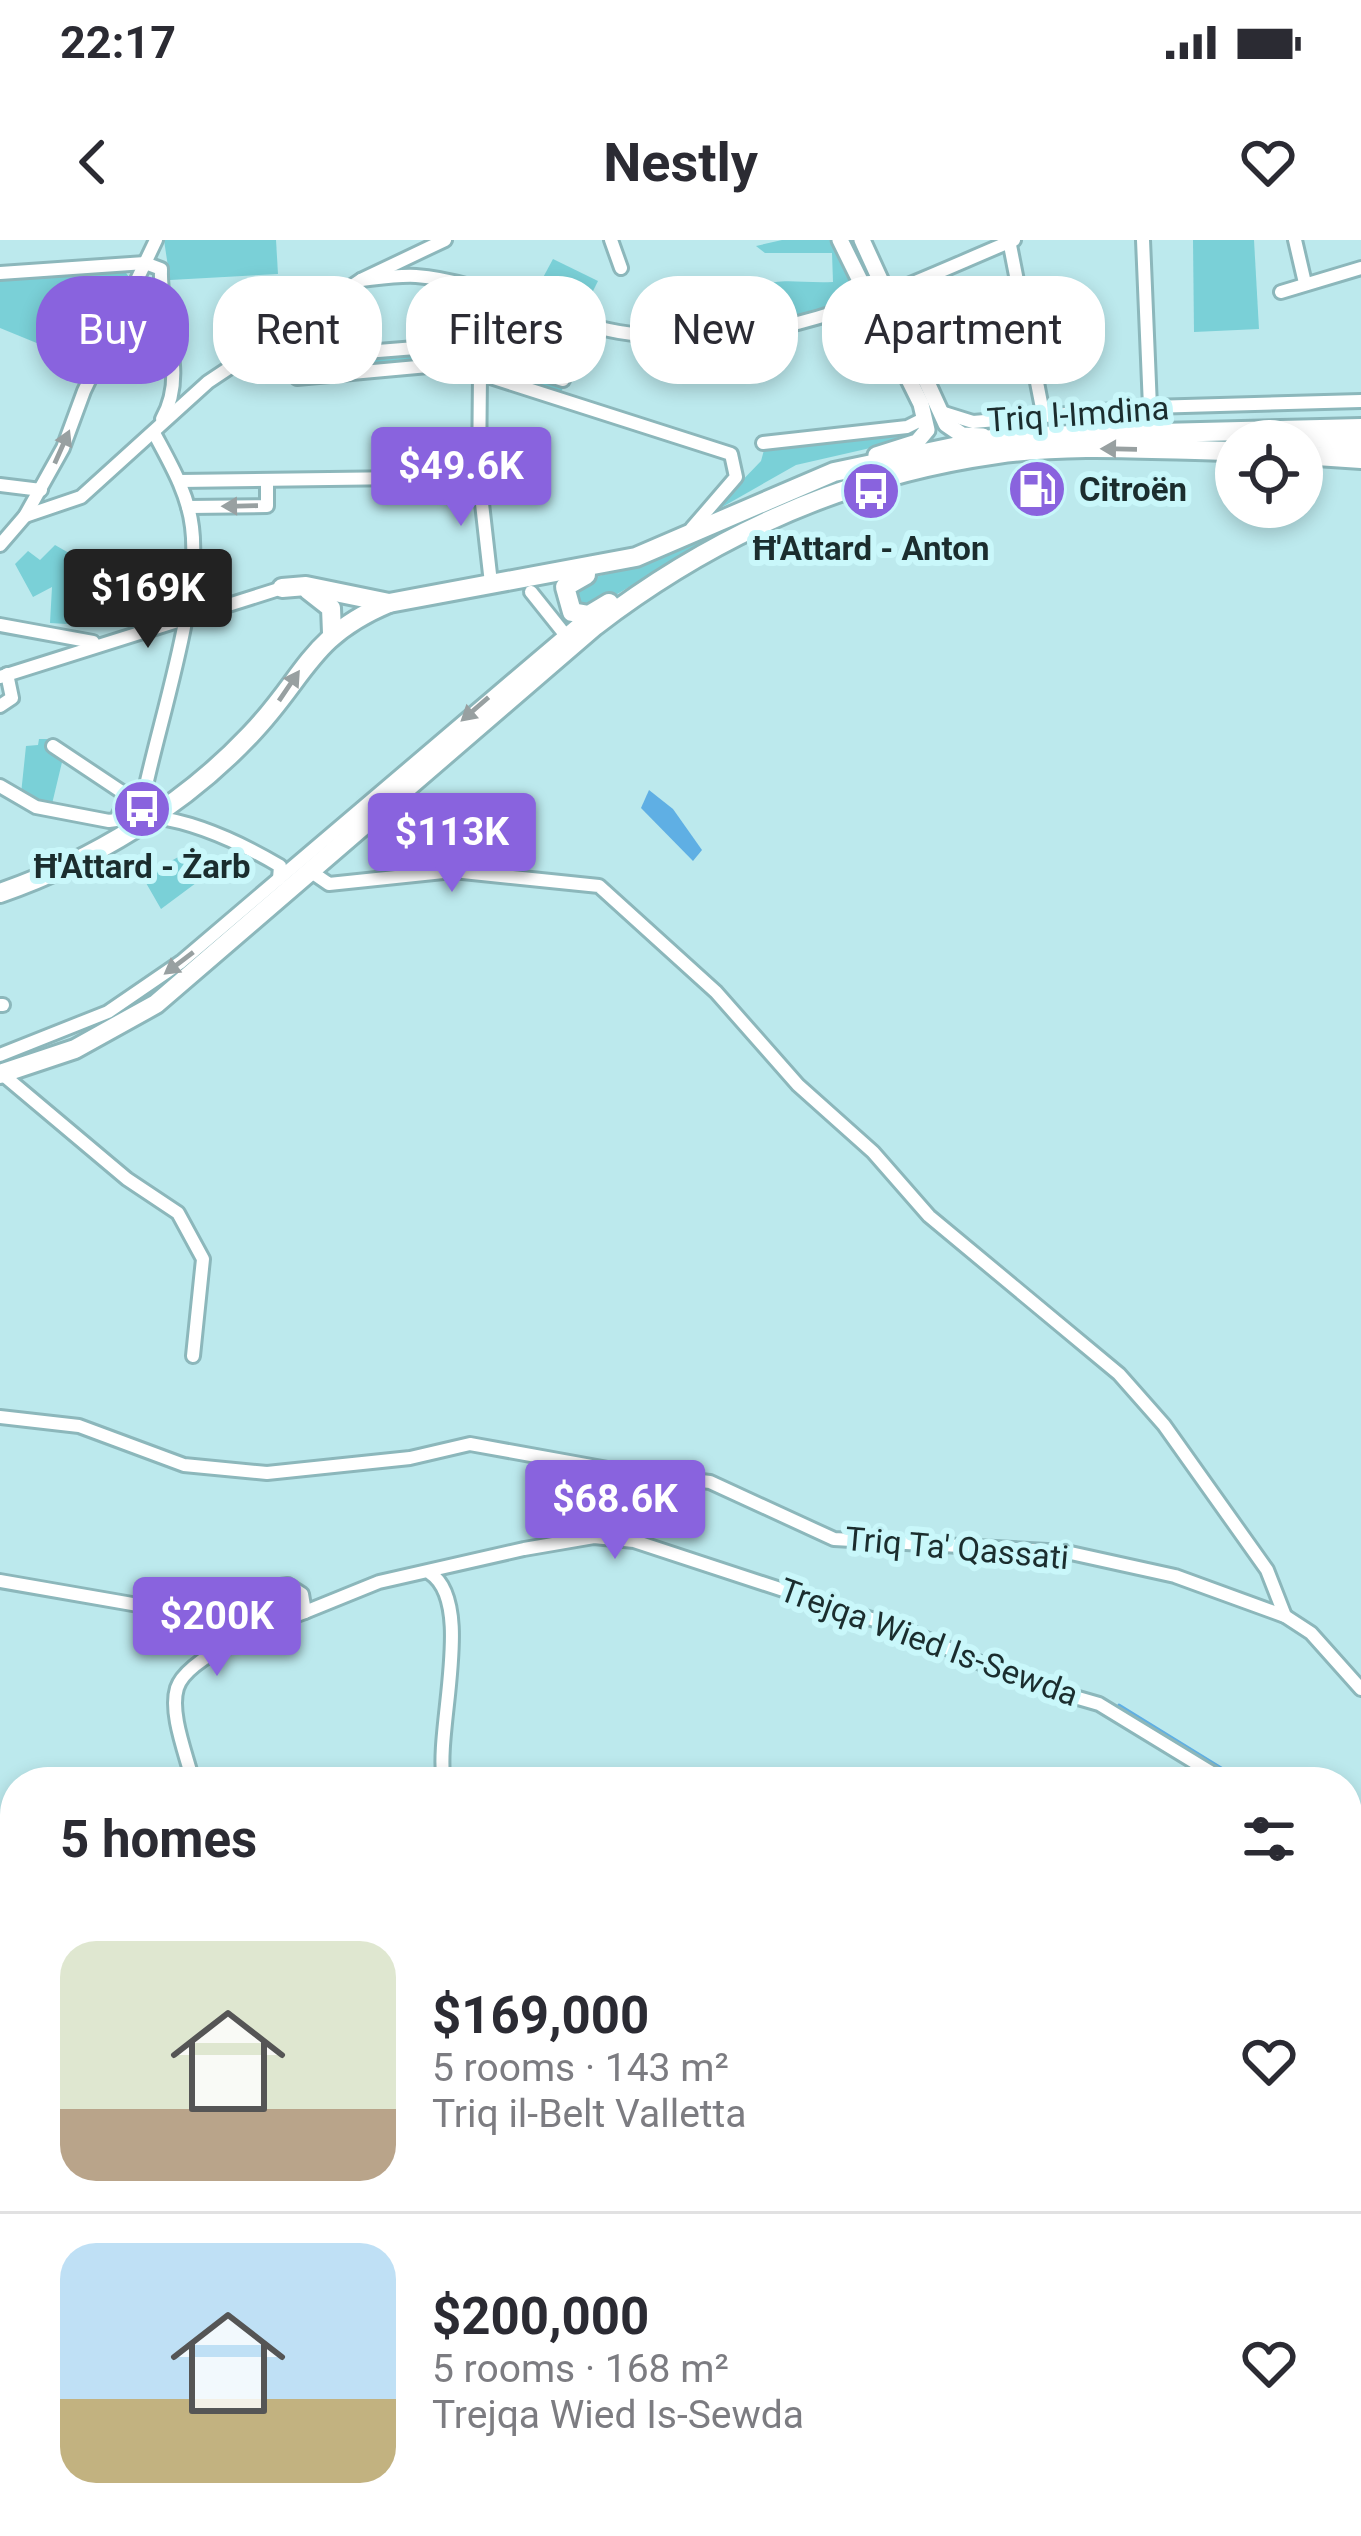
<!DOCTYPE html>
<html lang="en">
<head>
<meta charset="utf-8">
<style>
  :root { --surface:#fff; --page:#f7f7f7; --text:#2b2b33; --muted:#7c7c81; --line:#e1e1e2; --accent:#8963de }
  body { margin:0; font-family:Roboto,sans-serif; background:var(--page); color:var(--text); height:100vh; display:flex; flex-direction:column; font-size:45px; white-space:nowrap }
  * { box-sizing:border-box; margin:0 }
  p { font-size:39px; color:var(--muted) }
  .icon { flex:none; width:66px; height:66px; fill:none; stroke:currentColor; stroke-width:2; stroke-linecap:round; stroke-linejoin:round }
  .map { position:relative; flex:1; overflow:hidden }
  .side { position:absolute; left:0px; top:1527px; width:1362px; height:771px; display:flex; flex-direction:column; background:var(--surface); border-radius:48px 48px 0 0; box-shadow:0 6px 18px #0003 }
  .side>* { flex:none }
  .hud { position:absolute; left:36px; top:36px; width:1290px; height:108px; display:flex; gap:24px }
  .fabs { position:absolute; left:1215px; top:180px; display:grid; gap:24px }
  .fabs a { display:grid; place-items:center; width:108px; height:108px; border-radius:50%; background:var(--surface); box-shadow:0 6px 18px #0003; font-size:60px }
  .price { position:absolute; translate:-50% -102px; padding:0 27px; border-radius:12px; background:var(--accent); color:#fff; font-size:39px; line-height:78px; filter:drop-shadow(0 3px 6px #0008) }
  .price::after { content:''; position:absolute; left:50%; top:72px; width:36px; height:27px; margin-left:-18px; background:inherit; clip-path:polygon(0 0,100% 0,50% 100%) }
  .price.current { background:#222; color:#fff }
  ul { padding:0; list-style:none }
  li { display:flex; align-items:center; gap:36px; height:300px; padding:0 60px }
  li+li { border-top:3px solid var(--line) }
  li span { display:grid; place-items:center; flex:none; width:336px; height:240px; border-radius:36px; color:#555 }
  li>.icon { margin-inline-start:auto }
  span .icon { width:144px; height:144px; fill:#fffc; stroke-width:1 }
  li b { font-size:51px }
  h2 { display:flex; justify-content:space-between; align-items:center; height:144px; padding:0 60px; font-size:51px }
  .tag { padding:0 42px; border-radius:48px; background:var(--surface); box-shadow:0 6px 18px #0003; font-size:42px; line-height:108px }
  .tag.current { background:var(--accent); color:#fff }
  .status { display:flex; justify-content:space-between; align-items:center; height:84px; padding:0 60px; background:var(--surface); direction:ltr }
  .status svg { height:33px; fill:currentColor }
  header { display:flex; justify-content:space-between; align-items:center; height:156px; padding:0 60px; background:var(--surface); font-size:54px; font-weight:700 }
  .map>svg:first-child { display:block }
</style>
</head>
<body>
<div class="status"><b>22:17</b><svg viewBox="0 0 49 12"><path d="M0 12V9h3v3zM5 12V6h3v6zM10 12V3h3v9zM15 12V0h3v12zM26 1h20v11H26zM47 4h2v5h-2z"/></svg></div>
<header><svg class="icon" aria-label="back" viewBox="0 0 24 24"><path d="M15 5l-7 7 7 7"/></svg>Nestly<svg class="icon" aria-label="heart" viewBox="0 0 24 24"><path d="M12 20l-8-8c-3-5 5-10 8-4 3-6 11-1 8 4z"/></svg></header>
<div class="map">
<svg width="1361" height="2296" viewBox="0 0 1361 2296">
  <rect width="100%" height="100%" fill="#bce9ed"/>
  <g fill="#7ad0d7">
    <path d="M164,0H276L278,34L170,40Z"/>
    <path d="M782,0H832L852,42L839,66L786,77L735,78C763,29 780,44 833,42L832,13H765L756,6Z"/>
    <path d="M1193,0H1254L1259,89L1194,92Z"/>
    <path d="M553,19L598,41L585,67L539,45Z"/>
    <path d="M124,30L131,40L98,106L77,101L44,106L0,88V39Z"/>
    <path d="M281,101L302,123L451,110L565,144L561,152L449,117L299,133L276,105Z"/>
    <path d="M911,191H919L901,201L796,225L710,274L761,221L764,210Z"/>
    <path d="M744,278L594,368L575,367L572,347L580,341L652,322Z"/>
    <path d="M55,305L69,313L67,384L50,383L52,347L33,357L15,324L28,311L40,320Z"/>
    <path d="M39,499H50V511L63,518L52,564L21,554L26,506L38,505Z"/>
    <path d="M146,615L155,630L180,616L196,643L161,669L134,622Z"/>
  </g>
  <path fill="#5fafe4" d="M649,550L673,569L702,610L693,621L641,568Z"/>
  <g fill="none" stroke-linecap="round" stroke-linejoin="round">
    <g stroke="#5fafe4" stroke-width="3">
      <path d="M1119,1465L1244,1542"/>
      <path d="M1353,1624L1361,1632"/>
    </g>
    <g stroke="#8cb7bb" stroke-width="18">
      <g id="minor">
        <path d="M611,0L621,28"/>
        <path d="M1009,0L1043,173"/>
        <path d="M1143,0L1150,167"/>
        <path d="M1295,0L1305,43"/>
        <path d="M145,23L161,29C159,80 189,132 162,179"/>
        <path d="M0,33L145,23"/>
        <path d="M361,40C379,38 398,35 416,36C479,40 555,81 619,92C768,117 882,55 1014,0"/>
        <path d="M1281,52L1361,28"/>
        <path d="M282,91L303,117L453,105L563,140"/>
        <path d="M266,102L297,138L450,124L731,214L736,237L692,288"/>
        <path d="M480,134L479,237L491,343"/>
        <path d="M941,172L973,182L1150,167L1361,161"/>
        <path d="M763,203L907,187L925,178"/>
        <path d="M179,241L479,237"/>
        <path d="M0,245L41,250"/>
        <path d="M188,267L267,266V240"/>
        <path d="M25,276L81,257L208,142L361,40L445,0"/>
        <path d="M0,305L25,276L63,208L84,151L156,0"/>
        <path d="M531,352L563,392"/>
        <path d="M0,385L93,402"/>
        <path d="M0,437L282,348"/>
        <path d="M0,466L12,458L7,434"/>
        <path d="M53,506L128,556"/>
        <path d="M0,546L36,567L109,581L116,580L128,556L145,550C160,479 201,356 192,287C188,253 170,223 154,193"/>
        <path d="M155,577C199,583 241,603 280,626L279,639"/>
        <path d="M313,633L329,644L453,631L599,646L716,752L798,845L873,912L929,976L1119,1134L1164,1185L1267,1330L1285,1376"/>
        <path d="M0,765H3"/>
        <path d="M0,815L108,772L181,722L589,375"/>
        <path d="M1,833L127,939L178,973L203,1019L193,1116"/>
        <path d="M0,1177L79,1186L184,1225L267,1233L410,1218L470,1204L630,1233L710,1242L834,1299L1066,1312L1175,1336L1285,1376L1311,1393L1361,1449"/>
        <path d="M430,1333C476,1363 434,1492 444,1542"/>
        <path d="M0,1341L138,1365L288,1345L302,1354L305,1372L379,1342L524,1309L594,1297L634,1301L908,1391L1026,1443L1099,1464L1227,1542"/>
        <path d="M193,1542C187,1516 169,1474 177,1448C187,1416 275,1382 305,1372"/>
        <path d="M1347,1621L1361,1591"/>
        <path d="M0,2252H15"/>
        <path d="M652,2283L667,2296"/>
        <path d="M157,2296V2283"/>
      </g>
    </g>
    <g stroke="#8cb7bb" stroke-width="21">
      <g id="major">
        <path d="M840,0L921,164L927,190L917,202L876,215"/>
        <path d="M862,0L946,184L962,195L983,196"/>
      </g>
    </g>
    <g stroke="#8cb7bb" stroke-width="24">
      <g id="highway">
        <path d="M1298,197L1361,202"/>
        <path d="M1302,215L1361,219"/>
        <path d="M586,335L565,347L572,372L589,375L609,363"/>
        <path d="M282,348L306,346L389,363"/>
        <path d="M308,350L331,368L332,393"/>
        <path d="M0,653C92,621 183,566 250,495C306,437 308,397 389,363L636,317L834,232L1001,197L1361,188"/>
        <path d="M0,834L75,809L156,764L595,386C715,294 847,235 997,214C1075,203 1157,210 1236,211"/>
      </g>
    </g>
    <use href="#minor" stroke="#fff" stroke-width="12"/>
    <use href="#major" stroke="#fff" stroke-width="15"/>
    <use href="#highway" stroke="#fff" stroke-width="18"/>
  </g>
  <defs><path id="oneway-solid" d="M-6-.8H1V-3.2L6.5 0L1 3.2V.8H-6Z" transform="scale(3)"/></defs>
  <g fill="#98a0a1">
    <use href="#oneway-solid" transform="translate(62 207) rotate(-66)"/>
    <use href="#oneway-solid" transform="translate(1119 209) rotate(-179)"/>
    <use href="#oneway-solid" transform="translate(240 266) rotate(179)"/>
    <use href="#oneway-solid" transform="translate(289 446) rotate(-56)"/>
    <use href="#oneway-solid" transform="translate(475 469) rotate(139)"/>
    <use href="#oneway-solid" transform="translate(179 723) rotate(143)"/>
  </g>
  <defs>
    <g id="fuel-disc" transform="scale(3)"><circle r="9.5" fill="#8963de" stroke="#c9f7fa"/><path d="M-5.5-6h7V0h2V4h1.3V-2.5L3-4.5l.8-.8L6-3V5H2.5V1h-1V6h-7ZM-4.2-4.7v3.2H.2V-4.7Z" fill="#fff"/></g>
    <g id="bus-disc" transform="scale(3)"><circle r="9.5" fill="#8963de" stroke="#c9f7fa"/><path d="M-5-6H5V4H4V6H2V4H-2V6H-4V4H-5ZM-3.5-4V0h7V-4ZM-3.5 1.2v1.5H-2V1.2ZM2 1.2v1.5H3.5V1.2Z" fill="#fff"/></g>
  </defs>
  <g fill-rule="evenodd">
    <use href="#fuel-disc" x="1037" y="249"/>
    <use href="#bus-disc" x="871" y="251"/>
    <use href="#bus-disc" x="142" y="569"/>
  </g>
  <g text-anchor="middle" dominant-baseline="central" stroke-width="12" stroke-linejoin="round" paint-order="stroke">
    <g font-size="33" fill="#1b2d2e" stroke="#c9f7fa">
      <text transform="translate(1078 174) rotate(-4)">Triq l-Imdina</text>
      <text transform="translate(957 1308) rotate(5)">Triq Ta' Qassati</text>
      <text transform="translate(929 1402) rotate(20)">Trejqa Wied Is-Sewda</text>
    </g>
    <g font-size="33" font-weight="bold" fill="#1b2d2e" stroke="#c9f7fa">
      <text x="1079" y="249" text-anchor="start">Citroën</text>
      <text x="871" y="308">Ħ'Attard - Anton</text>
      <text x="142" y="626">Ħ'Attard - Żarb</text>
    </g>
  </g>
</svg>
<div class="fabs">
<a><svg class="icon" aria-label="locate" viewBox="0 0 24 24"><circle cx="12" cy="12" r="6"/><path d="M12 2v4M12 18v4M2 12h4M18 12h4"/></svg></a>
</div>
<b class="price" style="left:461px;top:289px">$49.6K</b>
<b class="price current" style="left:148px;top:411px">$169K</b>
<b class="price" style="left:452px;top:655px">$113K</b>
<b class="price" style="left:615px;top:1322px">$68.6K</b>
<b class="price" style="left:217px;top:1439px">$200K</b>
<div class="hud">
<a class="tag current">Buy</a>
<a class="tag">Rent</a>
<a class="tag">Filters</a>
<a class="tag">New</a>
<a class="tag">Apartment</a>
</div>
<section class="side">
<h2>5 homes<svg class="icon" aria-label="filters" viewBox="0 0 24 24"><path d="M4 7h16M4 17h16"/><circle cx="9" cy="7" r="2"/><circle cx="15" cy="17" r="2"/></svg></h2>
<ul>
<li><span style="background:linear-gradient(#dfe7d0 70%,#b9a48a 0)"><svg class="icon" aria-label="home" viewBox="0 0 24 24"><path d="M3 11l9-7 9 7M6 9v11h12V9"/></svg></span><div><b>$169,000</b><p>5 rooms · 143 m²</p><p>Triq il-Belt Valletta</p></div><svg class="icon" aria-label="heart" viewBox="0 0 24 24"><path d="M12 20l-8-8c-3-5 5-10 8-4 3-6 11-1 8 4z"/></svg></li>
<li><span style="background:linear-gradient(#bfe0f5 65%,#c2b280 0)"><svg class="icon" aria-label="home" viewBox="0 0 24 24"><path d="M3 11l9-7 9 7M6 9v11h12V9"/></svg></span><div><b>$200,000</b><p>5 rooms · 168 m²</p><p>Trejqa Wied Is-Sewda</p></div><svg class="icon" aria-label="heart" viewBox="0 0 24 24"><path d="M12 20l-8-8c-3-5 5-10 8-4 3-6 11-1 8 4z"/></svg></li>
</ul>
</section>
</div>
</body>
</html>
